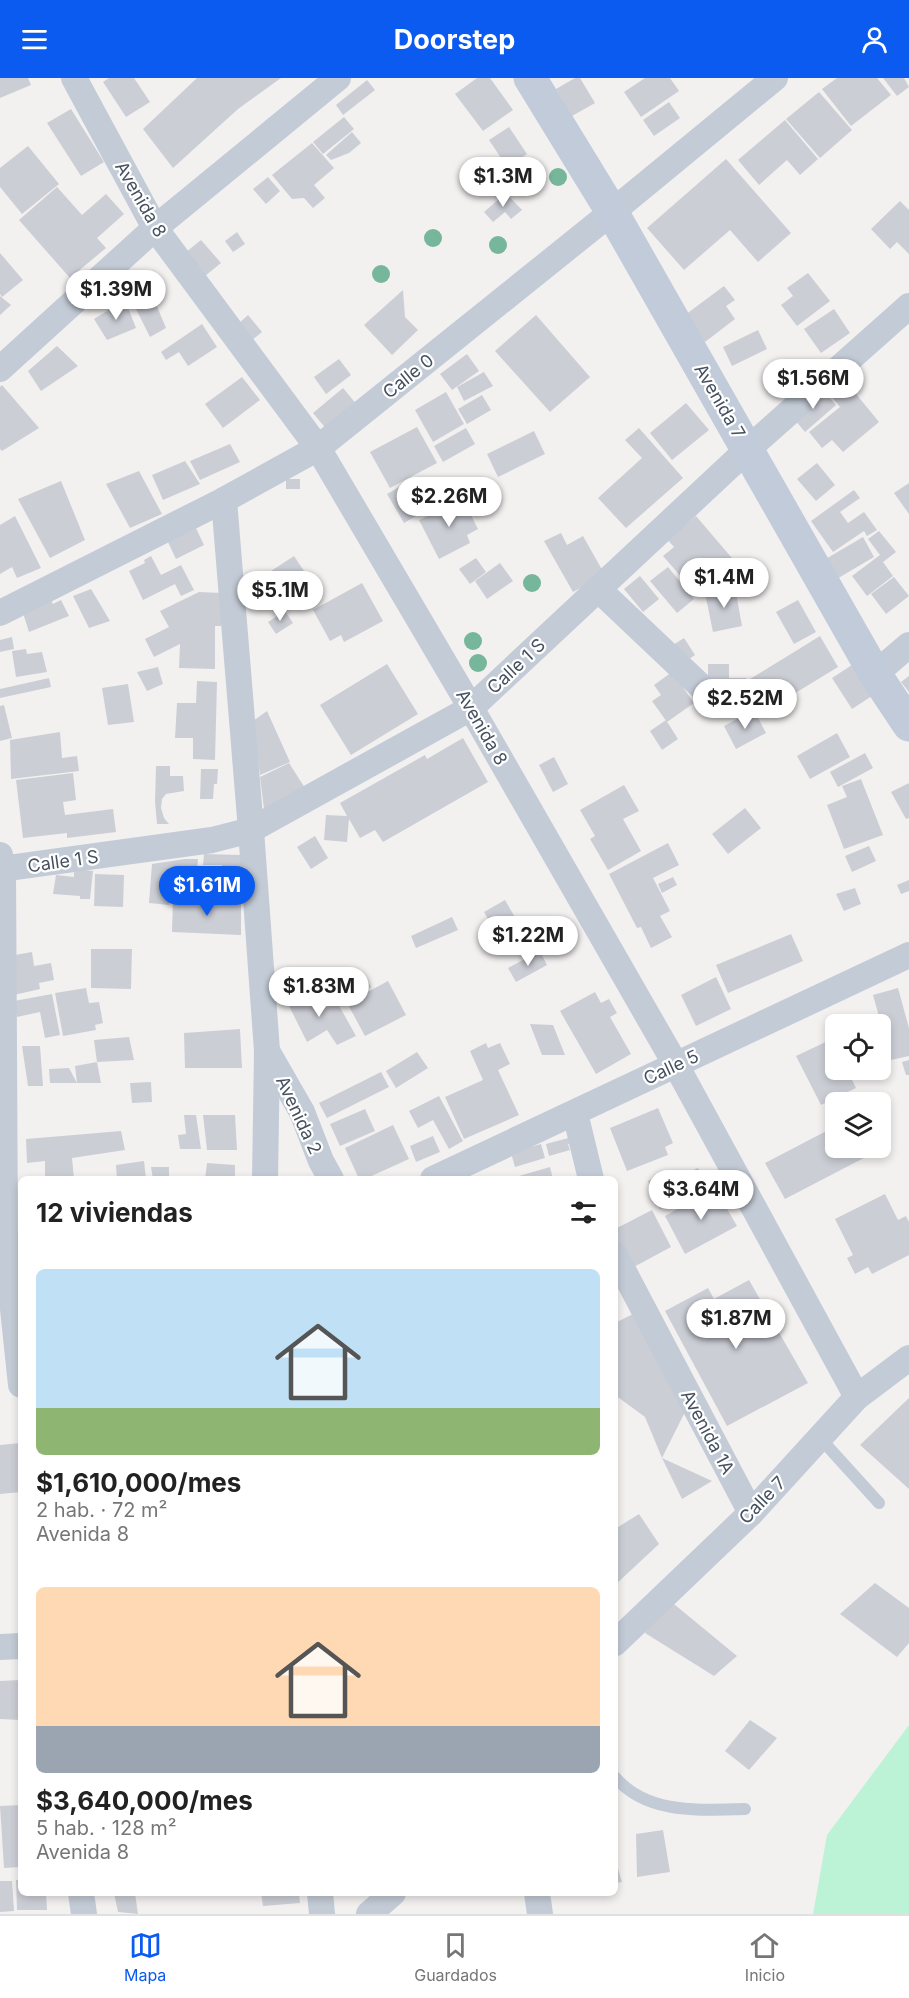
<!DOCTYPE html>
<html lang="es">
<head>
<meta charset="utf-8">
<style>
  :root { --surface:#fff; --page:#f2f2f2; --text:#222; --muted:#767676; --line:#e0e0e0; --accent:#0b5bf1 }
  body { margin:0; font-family:Inter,sans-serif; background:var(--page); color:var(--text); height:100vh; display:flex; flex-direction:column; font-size:22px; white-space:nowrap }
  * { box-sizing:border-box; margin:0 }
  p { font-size:20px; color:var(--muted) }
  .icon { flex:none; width:33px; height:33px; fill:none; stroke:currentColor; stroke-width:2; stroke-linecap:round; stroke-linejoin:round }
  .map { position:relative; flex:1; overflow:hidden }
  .details { position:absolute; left:18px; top:1098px; width:600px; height:720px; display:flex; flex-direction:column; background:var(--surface); border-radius:9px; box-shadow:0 3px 9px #0003 }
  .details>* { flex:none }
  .buttons { position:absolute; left:825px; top:936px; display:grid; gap:12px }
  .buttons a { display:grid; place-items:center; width:66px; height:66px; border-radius:9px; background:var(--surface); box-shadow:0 3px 9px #0003; font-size:30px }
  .price { position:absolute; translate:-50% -51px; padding:0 14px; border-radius:21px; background:#fff; color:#222; font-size:20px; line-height:39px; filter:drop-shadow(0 2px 3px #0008) }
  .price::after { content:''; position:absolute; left:50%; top:36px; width:18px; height:14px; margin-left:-9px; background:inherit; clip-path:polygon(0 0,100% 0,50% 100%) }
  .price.selected { background:var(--accent); color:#fff }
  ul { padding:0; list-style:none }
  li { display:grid; align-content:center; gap:12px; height:318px; padding:0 18px }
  li span { display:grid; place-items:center; height:186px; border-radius:9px; color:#555 }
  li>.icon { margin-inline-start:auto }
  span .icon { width:108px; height:108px; fill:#fffc; stroke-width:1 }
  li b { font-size:26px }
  h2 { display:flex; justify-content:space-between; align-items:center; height:72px; padding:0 18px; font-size:26px }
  header { display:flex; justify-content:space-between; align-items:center; height:78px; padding:0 18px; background:var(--accent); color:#fff; font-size:27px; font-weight:700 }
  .menu { display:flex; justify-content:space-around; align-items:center; height:84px; border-top:2px solid var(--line); background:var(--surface); font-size:16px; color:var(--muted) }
  .menu a { display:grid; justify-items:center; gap:3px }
  .menu .selected { color:var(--accent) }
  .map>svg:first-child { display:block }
</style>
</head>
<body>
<header><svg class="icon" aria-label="menu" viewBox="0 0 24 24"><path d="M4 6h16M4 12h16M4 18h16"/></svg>Doorstep<svg class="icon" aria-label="person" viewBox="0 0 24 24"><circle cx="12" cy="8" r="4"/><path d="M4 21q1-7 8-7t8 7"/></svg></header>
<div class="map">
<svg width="909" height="1836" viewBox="0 0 909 1836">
  <rect width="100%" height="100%" fill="#f3f0f0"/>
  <path fill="#bcf3d6" d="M909,1647V1836H813L827,1757Z"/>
  <g fill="#ccced6">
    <path d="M0,0H28L31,7L0,20Z"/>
    <path d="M109,0H134L150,24L126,39L103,4Z"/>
    <path d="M197,0H281L238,31L173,90L143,51Z"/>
    <path d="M477,0H490L513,32L483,53L455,16Z"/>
    <path d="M575,0H580L595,25L572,38L556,11Z"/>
    <path d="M645,0H670L679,13L641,39L624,14Z"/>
    <path d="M837,0H877L891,17L851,48L822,11Z"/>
    <path d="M883,0H904L909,9L897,18Z"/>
    <path d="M367,2L375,12L343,37L336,27Z"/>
    <path d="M819,14L852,52L820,80L786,41Z"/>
    <path d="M669,24L680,40L654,58L643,42Z"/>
    <path d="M71,31L104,84L81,98L47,45Z"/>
    <path d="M344,39L354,51L323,76L313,64Z"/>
    <path d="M785,42L818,81L800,97L787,82L759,107L738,82Z"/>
    <path d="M509,49L527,76L507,89L489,62Z"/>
    <path d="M352,54L361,65L349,75L331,82L326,77Z"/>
    <path d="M312,65L334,90L314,107L325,120L313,130L304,120L292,121L272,97Z"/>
    <path d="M28,68L59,106L22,136L0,109V90Z"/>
    <path d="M726,81L791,155L758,184L730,152L684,192L647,150Z"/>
    <path d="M268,99L280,113L266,126L253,111Z"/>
    <path d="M57,109L82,137L106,116L124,136L97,160L106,170L70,200L19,142Z"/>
    <path d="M506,115L522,132L511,141L505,134L493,144L484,134Z"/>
    <path d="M900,123L909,132V176L897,164L890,171L871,151Z"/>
    <path d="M237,154L245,166L233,174L225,163Z"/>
    <path d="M201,162L221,185L200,202L180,179Z"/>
    <path d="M0,175L23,202L2,219L0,216Z"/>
    <path d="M808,195L830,223L797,248L781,227L793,218L787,210Z"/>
    <path d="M148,207L166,250L150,259L129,217Z"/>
    <path d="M724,208L735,222L726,228L735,241L705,264L685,237Z"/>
    <path d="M403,212L405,239L418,252L392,277L364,247Z"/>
    <path d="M0,218L11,227L0,237Z"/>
    <path d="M125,222L136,250L107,262L94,241Z"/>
    <path d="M834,231L850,255L821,275L804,251Z"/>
    <path d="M248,237L262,254L251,263L237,247Z"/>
    <path d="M536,237L590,299L550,334L495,273Z"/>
    <path d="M202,246L217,269L188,288L179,274L166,282L161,274Z"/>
    <path d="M758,252L767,271L732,288L723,269Z"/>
    <path d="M57,268L78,288L41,313L28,293Z"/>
    <path d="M467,276L479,293L452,312L440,296Z"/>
    <path d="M339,281L351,297L326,316L314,299Z"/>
    <path d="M484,294L493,308L464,323L457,309Z"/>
    <path d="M242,299L260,322L223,350L205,326Z"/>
    <path d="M847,305L879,344L843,374L832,362L822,370L809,354L840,329L831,318Z"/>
    <path d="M2,307L39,350L2,373L0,371V309Z"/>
    <path d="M343,310L358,328L328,353L313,335Z"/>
    <path d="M821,310L836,327L805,354L790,336Z"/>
    <path d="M446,314L464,346L433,364L415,332Z"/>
    <path d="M482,317L491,332L467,346L458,331Z"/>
    <path d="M686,325L709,352L672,382L650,355Z"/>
    <path d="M417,349L437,385L390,410L370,374Z"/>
    <path d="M466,350L475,366L443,384L434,368Z"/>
    <path d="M639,350L683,400L626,450L598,420L642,380L625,362Z"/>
    <path d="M534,353L545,376L498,399L487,376Z"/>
    <path d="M230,366L240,384L200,402L190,383Z"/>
    <path d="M185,383L200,406L163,422L152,397Z"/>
    <path d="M817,385L835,407L816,423L797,401Z"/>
    <path d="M139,393L162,436L130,450L106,406Z"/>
    <path d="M458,399L465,412L451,420L444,407Z"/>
    <rect x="286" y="401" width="14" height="10"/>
    <path d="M61,403L85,462L50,480L18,421Z"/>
    <path d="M909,405V436L894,415Z"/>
    <path d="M399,409L416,438L404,445L387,416Z"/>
    <path d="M854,412L860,420L840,434L848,445L864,434L877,452L867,458L864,453L833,474L811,443Z"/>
    <path d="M463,421L478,451L467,457L470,465L439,481L419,442Z"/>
    <path d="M15,438L41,490L17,500L12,489L0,496V447Z"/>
    <path d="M696,438L737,486L698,518L663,478L674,469L667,461Z"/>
    <path d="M196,450L204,467L176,481L168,464Z"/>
    <path d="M879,453L896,474L883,484L893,498L867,518L852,498L880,477L868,461Z"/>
    <path d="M561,455L567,467L583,458L605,497L573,514L544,463Z"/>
    <path d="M863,459L874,479L835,502L824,482Z"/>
    <path d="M151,478L161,497L181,487L194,512L181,518L175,506L143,522L129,493L145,485L144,482Z"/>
    <path d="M294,478L312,505L284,526L265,497Z"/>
    <path d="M476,480L486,494L470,506L459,491Z"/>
    <path d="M500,485L513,503L487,521L475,503Z"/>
    <path d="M668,489L694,521L677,535L650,503Z"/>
    <path d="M640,498L659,521L643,534L624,511Z"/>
    <path d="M894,499L909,518L886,536L871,516Z"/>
    <path d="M362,505L383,543L344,564L341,557L330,563L313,532Z"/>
    <path d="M735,509L742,548L713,554L705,515Z"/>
    <path d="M91,511L110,543L89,550L73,518Z"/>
    <path d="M199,514L222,515L221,548H215V591L179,590L180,566L154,579L145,561L169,549L160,533Z"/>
    <path d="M51,522L53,526L61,522L69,538L29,554L23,535Z"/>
    <path d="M798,522L816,554L794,566L776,534Z"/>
    <path d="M285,533L293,545L276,556L268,544Z"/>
    <path d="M820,558L838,589L769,631L750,601Z"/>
    <path d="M12,559L14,571L0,574V562Z"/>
    <path d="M684,560L695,577L685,584L673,567Z"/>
    <path d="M26,571L27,576L42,574L47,594L16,599L12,573Z"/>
    <path d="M855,585L875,616L852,631L832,600Z"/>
    <path d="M387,586L418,636L351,677L320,627Z"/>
    <path d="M708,586H729V600H746V607L708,608Z"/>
    <path d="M158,589L163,606L147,613L137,594Z"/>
    <path d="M672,594L694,625L667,644L652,623L661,617L654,607Z"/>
    <path d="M909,598V614L901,604Z"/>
    <path d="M49,600L51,609L0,620V611Z"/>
    <path d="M197,603L217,604L215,682L193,681V660H175L177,625H196Z"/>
    <path d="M128,606L134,644L108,647L102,610Z"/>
    <path d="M4,627L12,660L0,663V628Z"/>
    <path d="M754,632L766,655L736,671L724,648Z"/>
    <path d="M267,633L290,684L260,697L253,643Z"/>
    <path d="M666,642L678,661L662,672L650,653Z"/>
    <path d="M60,654L62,680L77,678L79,693L11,701L10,662Z"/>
    <path d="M837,655L850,679L810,701L797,678Z"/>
    <path d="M463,660L488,704L383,764L375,752L360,760L349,741L347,764L324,762L326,737L347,738L340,725L425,677L427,681Z"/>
    <path d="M865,675L873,690L838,709L830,694Z"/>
    <path d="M554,679L568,706L553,714L539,687Z"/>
    <path d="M289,685L305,710L264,731L260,699Z"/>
    <path d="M156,688H170V698H183L184,713L166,716L162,721L161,730L164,740L169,746H157L155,724Z"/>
    <path d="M201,691H218L217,706H214L213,721H200Z"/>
    <path d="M73,695L76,722L63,724L65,737L113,731L116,754L67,760V755L23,760L16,702Z"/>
    <path d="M861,701L883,757L844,771L827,727L847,719L842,708Z"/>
    <path d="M909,705V740L906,741L891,714Z"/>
    <path d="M624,707L639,733L623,741L641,773L608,792L590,761L595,758L580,732Z"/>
    <path d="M745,730L761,750L728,776L712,756Z"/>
    <path d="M315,758L328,780L311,791L297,769Z"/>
    <path d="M668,765L679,787L653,800L670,833L660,838L672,859L651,870L641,849L637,850L609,796Z"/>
    <path d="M869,768L876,783L852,794L845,778Z"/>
    <path d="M204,776L241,777V800L221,799L222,787H203Z"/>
    <path d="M185,781H198L195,819H170L169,827L149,825L152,786Z"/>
    <path d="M74,791L93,793L90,821H80V818L53,816L56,797L74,799Z"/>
    <path d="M95,796L124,797L123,829L94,828Z"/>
    <path d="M673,799L677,807L662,815L658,806Z"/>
    <path d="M909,802V813L901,816L897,807Z"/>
    <path d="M855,810L861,826L844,833L836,816Z"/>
    <path d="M173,821L241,823V857L172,854Z"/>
    <path d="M505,822L520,848L499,860L484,834Z"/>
    <path d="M452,839L458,852L416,870L411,858Z"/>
    <path d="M791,856L803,883L728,915L716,887Z"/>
    <path d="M91,871H132L131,911L91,910Z"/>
    <path d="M540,873L547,887L516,904L508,890Z"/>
    <path d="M32,874L34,888L51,885L54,902L39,905L40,911L14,917L15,877Z"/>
    <path d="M356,892L360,901L366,899L371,909L346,920L342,912L330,918V914L338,910L334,902Z"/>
    <path d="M716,899L731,931L696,948L681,917Z"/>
    <path d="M388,903L406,937L365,958L347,925Z"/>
    <path d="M302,908L316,935L337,924L356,958L337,967L327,952L307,964L284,918Z"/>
    <path d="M86,910L89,925L99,924L103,945L95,947L96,952L63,958L55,915Z"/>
    <path d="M898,910L909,950V978L891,982L873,917Z"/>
    <path d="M595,914L601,925L609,921L617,935L610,939L631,976L596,996L560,933Z"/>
    <path d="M52,916L60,957L45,960L40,934L17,939L14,923Z"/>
    <path d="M530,946L553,947L565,977H542Z"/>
    <path d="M240,951L242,990H185L184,955Z"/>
    <path d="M129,959L134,982L97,984L94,962Z"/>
    <path d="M832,961L836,969V992H847L856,1010L821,1027L796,978Z"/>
    <path d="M486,965L488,970L500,965L510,986L498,992L519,1037L464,1061L445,1019L483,1002L470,973Z"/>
    <path d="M22,968H40L43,1008H28Z"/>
    <path d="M417,974L428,990L396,1010L386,993Z"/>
    <path d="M909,982V997H906L902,984Z"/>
    <path d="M97,984L101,1005H77L75,988Z"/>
    <path d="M69,990L77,1005H50L49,991Z"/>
    <path d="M381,994L389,1009L327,1040L319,1025Z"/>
    <path d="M151,1004L152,1024L132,1025L130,1005Z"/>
    <path d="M439,1018L463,1063L449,1071L433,1042L418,1050L409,1033Z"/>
    <path d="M658,1030L673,1065L665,1069L668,1077L627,1093L610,1050Z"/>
    <path d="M365,1031L375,1053L340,1068L330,1046Z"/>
    <path d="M184,1037H196L201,1071H180L178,1057L186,1056Z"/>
    <path d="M203,1037H235L237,1072H207Z"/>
    <path d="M393,1047L409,1081L365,1101H359L345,1070Z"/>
    <path d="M836,1048V1070H880V1060L885,1069L785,1121L765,1085Z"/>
    <path d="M121,1053L125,1072L72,1080L74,1101H45V1083L27,1085L26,1061Z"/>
    <path d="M433,1058L440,1074L416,1084L410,1068Z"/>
    <path d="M572,1059L574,1064L568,1066L570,1072L549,1078L546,1066Z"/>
    <path d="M541,1066L545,1080L515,1089L511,1075Z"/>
    <path d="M144,1083L146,1101H117L116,1087Z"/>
    <path d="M207,1085L235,1087V1101H205Z"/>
    <path d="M151,1089H169V1101H153Z"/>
    <path d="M550,1089L553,1101H520L519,1098Z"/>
    <path d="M698,1090L708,1110L660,1131L648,1103L666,1095L669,1103Z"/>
    <path d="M715,1110L737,1148L685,1176L665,1138Z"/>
    <path d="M885,1116L898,1142L906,1138L909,1144V1177L872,1196L868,1189L855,1196L847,1180L853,1177L835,1141Z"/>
    <path d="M652,1132L671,1169L630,1191L615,1163V1151Z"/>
    <path d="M749,1202L808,1305L727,1348L665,1233L708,1210L714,1221Z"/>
    <path d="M643,1231L690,1324L662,1380L645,1339L615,1317V1245Z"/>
    <path d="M909,1320V1411L860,1367Z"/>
    <path d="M20,1365L21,1414L0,1416V1367Z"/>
    <path d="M662,1380L712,1403L682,1421Z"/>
    <path d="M639,1436L659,1466L615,1507V1493L619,1499L615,1491V1451Z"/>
    <path d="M875,1505L909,1530V1565L897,1579L840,1536Z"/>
    <path d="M669,1522L737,1578L714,1598L645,1555Z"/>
    <path d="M21,1602V1642L0,1641V1603Z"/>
    <path d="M750,1642L777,1660L749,1692L725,1673Z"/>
    <path d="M21,1727V1789L4,1790L0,1728Z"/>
    <path d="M663,1752L670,1794L637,1799L636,1756Z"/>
    <path d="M615,1780L622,1804L615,1805Z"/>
    <path d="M16,1802H21V1815H46L47,1832H17Z"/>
    <path d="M0,1803H12L14,1833L0,1834Z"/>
    <path d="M114,1815H135L138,1836L118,1834Z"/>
    <path d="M261,1815H299L300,1825L263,1828Z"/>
  </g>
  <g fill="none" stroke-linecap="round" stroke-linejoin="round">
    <g stroke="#c3cbd6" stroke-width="12">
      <path d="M820,1360L879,1425"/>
      <path d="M615,1699C647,1737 700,1732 745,1731"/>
    </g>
    <g stroke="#c3cbd6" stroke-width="26">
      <path d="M74,0L155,150L318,370L471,630L676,987L857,1319"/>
      <path d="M0,291L155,150L338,0"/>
      <path d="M224,422L251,752L267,973L265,1101"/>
      <path d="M598,511L711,618"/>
      <path d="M0,535L224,422L318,370L612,134L775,0"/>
      <path d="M875,596L909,567"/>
      <path d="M0,777L3,791L5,1155L21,1307"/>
      <path d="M0,791L212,762L251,752L471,630L748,371L909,228"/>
      <path d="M267,973L302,1034L321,1083L331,1101"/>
      <path d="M575,1035L591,1101"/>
      <path d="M433,1101L909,877"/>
      <path d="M615,1177L751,1435"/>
      <path d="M615,1565L751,1435L857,1319L909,1280"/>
      <path d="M0,1569L21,1568"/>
      <path d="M81,1815L84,1836"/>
      <path d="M320,1815L322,1836"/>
      <path d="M537,1815L540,1836"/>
      <path d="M369,1836L393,1815"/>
    </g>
    <path stroke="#c1cbda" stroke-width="33" d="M530,0L612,134L875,596L909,647"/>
  </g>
  <g fill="#76b69b">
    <circle cx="558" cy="99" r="9"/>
    <circle cx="433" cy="160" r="9"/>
    <circle cx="498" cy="167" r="9"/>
    <circle cx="381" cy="196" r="9"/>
    <circle cx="532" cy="505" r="9"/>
    <circle cx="473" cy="563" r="9"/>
    <circle cx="478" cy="585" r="9"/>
  </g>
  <g text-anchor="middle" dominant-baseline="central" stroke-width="4.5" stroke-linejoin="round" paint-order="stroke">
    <g font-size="18" fill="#46515f" stroke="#fff">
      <text transform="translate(141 121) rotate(60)">Avenida 8</text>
      <text transform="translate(408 298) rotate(-39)">Calle 0</text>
      <text transform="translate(720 323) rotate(60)">Avenida 7</text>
      <text transform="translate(516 588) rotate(-43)">Calle 1 S</text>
      <text transform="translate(482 649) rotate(60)">Avenida 8</text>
      <text transform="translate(63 783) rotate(-8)">Calle 1 S</text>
      <text transform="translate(671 989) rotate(-25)">Calle 5</text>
      <text transform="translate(299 1037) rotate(65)">Avenida 2</text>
      <text transform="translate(708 1354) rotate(62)">Avenida 1A</text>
      <text transform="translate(762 1422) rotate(-46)">Calle 7</text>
    </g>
  </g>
</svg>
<div class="buttons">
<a><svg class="icon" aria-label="locate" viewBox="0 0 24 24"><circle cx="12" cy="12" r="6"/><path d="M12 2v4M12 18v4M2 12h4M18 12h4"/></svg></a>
<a><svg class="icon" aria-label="layers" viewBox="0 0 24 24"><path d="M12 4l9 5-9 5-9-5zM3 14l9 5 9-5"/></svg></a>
</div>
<b class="price" style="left:503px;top:130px">$1.3M</b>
<b class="price" style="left:116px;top:243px">$1.39M</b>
<b class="price" style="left:813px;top:332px">$1.56M</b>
<b class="price" style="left:449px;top:450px">$2.26M</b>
<b class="price" style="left:724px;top:531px">$1.4M</b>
<b class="price" style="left:280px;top:544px">$5.1M</b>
<b class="price" style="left:745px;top:652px">$2.52M</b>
<b class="price selected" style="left:207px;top:839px">$1.61M</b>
<b class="price" style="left:528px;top:889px">$1.22M</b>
<b class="price" style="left:319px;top:940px">$1.83M</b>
<b class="price" style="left:701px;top:1143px">$3.64M</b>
<b class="price" style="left:736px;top:1272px">$1.87M</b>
<section class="details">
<h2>12 viviendas<svg class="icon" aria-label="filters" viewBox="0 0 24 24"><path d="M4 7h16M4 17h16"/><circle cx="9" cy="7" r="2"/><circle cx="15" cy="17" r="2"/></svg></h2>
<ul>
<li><span style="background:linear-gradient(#bfe0f5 75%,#8fb573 0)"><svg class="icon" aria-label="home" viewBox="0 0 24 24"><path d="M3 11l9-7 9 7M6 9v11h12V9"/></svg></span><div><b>$1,610,000/mes</b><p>2 hab. · 72 m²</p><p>Avenida 8</p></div></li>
<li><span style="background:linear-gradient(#ffd9b3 75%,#9aa5b1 0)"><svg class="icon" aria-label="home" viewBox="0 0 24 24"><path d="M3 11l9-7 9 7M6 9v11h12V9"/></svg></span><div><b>$3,640,000/mes</b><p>5 hab. · 128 m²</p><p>Avenida 8</p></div></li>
</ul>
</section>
</div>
<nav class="menu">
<a class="selected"><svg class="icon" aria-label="map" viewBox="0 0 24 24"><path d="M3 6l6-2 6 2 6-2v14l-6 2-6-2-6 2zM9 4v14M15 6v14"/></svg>Mapa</a>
<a><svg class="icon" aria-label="saved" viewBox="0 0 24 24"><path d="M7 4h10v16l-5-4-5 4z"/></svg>Guardados</a>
<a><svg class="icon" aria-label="home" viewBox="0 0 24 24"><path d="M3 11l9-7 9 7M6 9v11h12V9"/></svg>Inicio</a>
</nav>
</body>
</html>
